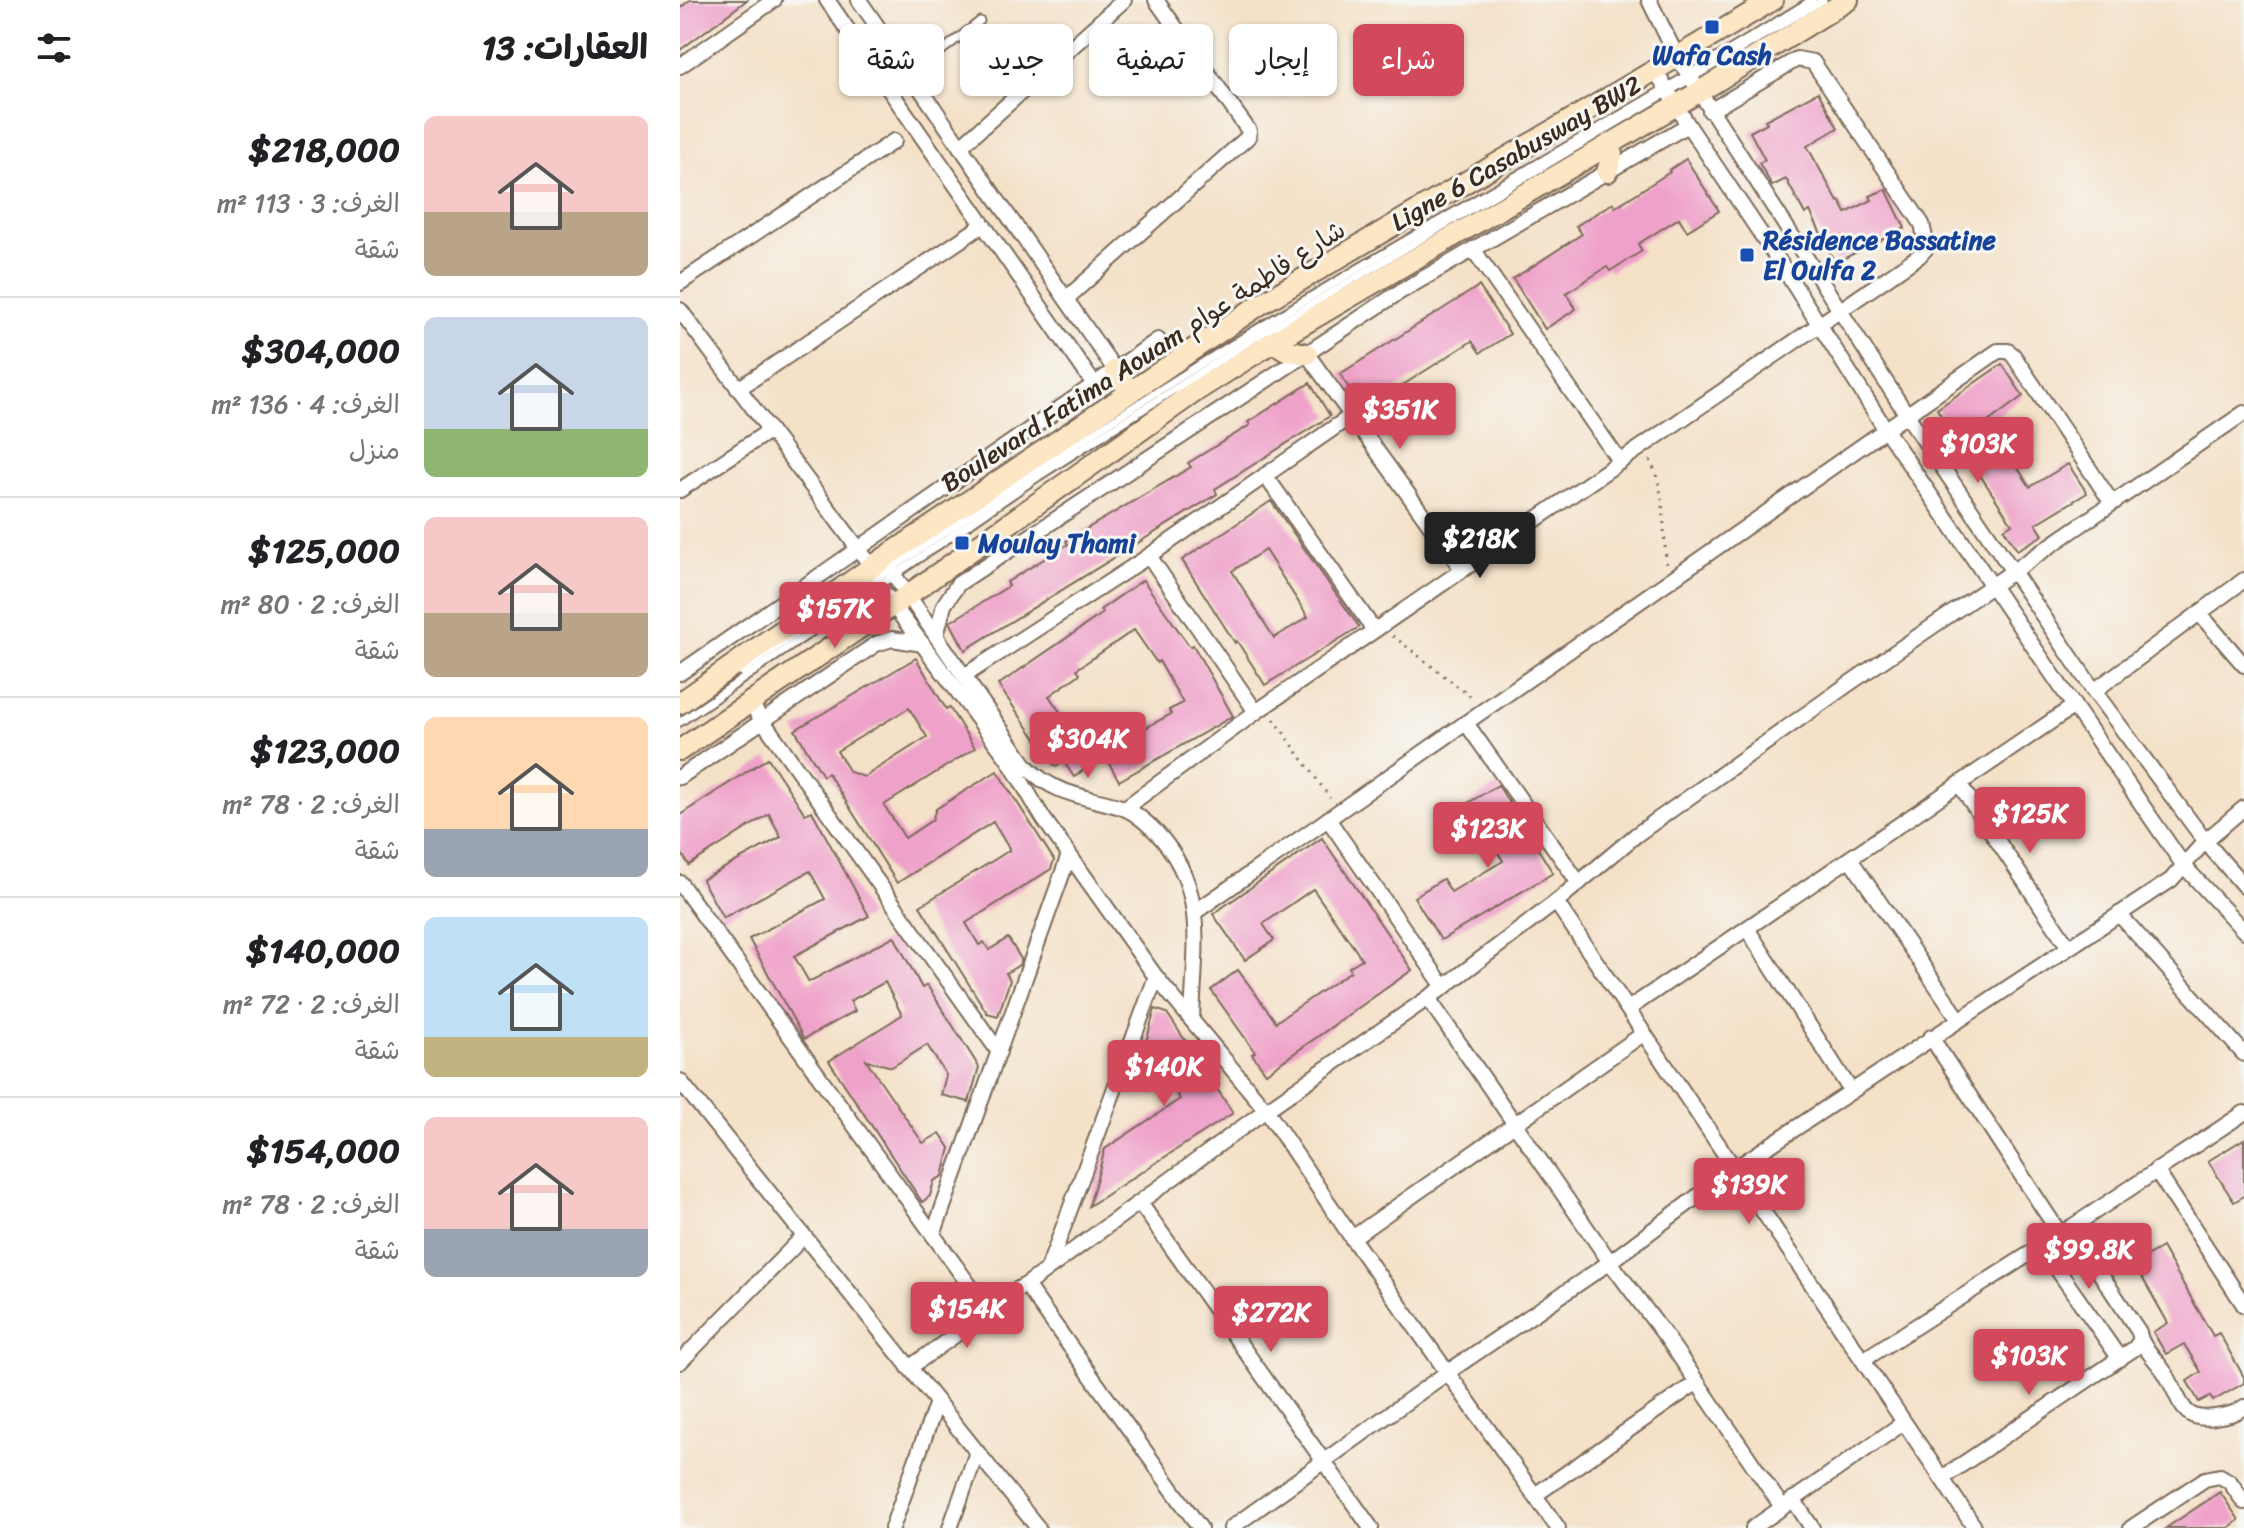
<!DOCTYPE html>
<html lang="ar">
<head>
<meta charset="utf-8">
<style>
  :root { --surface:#fff; --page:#f6f6f6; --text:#202124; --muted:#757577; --line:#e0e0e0; --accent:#d1495b }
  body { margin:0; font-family:Sriracha,"Playpen Sans Arabic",sans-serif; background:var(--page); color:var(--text); direction:rtl; height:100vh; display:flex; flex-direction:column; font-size:30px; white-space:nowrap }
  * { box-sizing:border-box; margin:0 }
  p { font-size:26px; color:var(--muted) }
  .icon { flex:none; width:44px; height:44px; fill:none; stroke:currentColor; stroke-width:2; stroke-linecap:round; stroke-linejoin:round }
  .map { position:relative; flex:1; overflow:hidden; direction:ltr }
  .drawer { display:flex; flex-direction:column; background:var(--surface); width:680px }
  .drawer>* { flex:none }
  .hud { position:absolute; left:24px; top:24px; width:760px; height:72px; direction:rtl; display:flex; gap:16px }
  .price { position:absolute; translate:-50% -68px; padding:0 18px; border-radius:8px; background:var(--accent); color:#fff; font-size:26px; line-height:52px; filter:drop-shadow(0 2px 4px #0008) }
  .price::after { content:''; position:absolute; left:50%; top:48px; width:24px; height:18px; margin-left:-12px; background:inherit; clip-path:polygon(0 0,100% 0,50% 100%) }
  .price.current { background:#222; color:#fff }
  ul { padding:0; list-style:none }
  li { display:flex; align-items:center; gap:24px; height:200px; padding:0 32px }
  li+li { border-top:2px solid var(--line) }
  li span { display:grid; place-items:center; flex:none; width:224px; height:160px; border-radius:12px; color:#555 }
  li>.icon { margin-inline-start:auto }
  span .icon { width:96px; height:96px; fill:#fffc; stroke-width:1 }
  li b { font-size:34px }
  h2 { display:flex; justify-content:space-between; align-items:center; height:96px; padding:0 32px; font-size:34px }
  .chip { padding:0 28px; border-radius:12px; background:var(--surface); box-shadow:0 2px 6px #0004; font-size:28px; line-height:72px }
  .chip.current { background:var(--accent); color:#fff }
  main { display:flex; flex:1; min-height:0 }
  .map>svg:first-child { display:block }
</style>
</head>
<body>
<main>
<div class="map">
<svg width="1564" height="1528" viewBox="0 0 1564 1528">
  <rect width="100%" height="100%" fill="#f6f6f2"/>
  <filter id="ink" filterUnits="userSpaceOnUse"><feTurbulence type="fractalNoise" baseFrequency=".0125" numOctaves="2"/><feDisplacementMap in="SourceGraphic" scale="16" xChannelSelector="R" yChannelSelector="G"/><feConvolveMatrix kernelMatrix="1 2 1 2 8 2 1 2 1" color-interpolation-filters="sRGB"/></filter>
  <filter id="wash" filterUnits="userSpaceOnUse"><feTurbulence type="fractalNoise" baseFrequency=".006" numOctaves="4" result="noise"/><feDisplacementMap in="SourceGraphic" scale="32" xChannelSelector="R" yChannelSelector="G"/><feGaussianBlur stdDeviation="1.8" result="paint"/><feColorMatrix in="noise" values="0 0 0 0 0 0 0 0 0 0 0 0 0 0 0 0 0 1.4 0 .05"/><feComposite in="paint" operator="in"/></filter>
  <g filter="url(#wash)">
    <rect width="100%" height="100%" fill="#f4e1c8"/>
    <g id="blocks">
      <g fill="#efa2c9" fill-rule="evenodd">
        <path d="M10,0H67L0,50V8Z"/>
        <path d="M1138,92L1158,128L1127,146L1158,202L1160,201L1166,213L1192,200L1190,196L1206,189L1225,228L1155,263L1130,211L1125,214L1106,179L1092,186L1079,163L1085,160L1070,132L1087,123L1085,120Z"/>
        <path d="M1006,159L1039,211L1007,231L999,218L958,244L962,251L930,271L927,267L886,293L896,309L865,329L833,279L902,234L896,226L933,203L935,207L990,172L989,170Z"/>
        <path d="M799,286L830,334L800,353L792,341L715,390L728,410L696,431L660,374Z"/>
        <path d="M1322,364L1343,396L1308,422L1350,487L1388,464L1407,493L1356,524L1363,535L1337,550L1324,529L1332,524L1257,409Z"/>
        <path d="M630,383L650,416L535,489L537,494L285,650L270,622L329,586L327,582L388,544L386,541L511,467L508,463L570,425L568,422Z"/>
        <path d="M591,501L679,627L585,685L557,641L555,643L502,560ZM585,550L628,617L594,638L552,571Z"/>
        <path d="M463,580L510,647L513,645L553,716L439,781L416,740L444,724L451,736L491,714L489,710L503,703L479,661L477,663L454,630L397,669L400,674L369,696L401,742L391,749L405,769L394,777L384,762L376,767L318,685L423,613L420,610Z"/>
        <path d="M236,658L266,709L269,707L295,748L204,805L225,838L252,820L256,809L317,771L374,860L371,869L286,923L299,945L304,942L309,950L328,938L341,959L339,965L326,973L330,980L318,1016L307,1013L240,906L330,850L313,822L217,883L148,773L143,776L115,730ZM229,708L247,737L184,777L170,772L157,751Z"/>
        <path d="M88,758L125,814L132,811L189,916L114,956L129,982L214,936L242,988L247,985L299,1067L289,1102L261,1095L266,1075L247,1045L212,1067L186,1060L243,1143L260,1133L270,1148L263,1176L254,1181L250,1196L242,1202L149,1061L222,1015L205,982L170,1001L175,1011L124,1039L69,939L145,899L130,871L43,918L22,880L101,837L89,814L9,865L0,851V815Z"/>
        <path d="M818,785L873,873L761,940L734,897L763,879L771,892L823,861L788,803Z"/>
        <path d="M642,838L732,970L586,1073L572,1054L575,1052L531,990L558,970L596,1022L671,971L669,967L682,959L633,889L583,924L594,940L565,960L533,914Z"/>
        <path d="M475,1009L487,1013L553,1113L409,1206L425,1149L500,1099L486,1078L467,1090L456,1073L459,1060L469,1054L465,1046Z"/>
        <path d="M1564,1139V1196L1554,1202L1528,1161Z"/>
        <path d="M1482,1247L1533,1336L1539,1333L1564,1377V1383L1533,1401L1530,1396L1519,1402L1507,1381L1521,1372L1504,1344L1486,1354L1473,1332L1488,1323L1454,1263Z"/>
        <path d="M1540,1492L1559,1520L1548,1528H1486Z"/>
      </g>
    </g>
  </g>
  <g filter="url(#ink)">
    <use href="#blocks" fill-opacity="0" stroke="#7c6a5a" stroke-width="2"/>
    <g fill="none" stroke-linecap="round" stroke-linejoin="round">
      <g stroke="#7c6a5a" stroke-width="11">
        <g id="service">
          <path d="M232,74L300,21"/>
          <path d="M61,672C228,557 395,441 569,334C755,220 947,115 1132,0"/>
          <path d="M0,722L359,476L573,339L1143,0"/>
        </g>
      </g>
      <g stroke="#7c6a5a" stroke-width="18">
        <g id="minor">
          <path d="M147,0L414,384"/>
          <path d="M179,0L435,370"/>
          <path d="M969,0L996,55L1227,415L1414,691L1525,841L1564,886"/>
          <path d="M0,66L94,0"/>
          <path d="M974,68L1008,125L1097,258L1206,430L1394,706L1504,866L1564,931"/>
          <path d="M280,147L444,0"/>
          <path d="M793,249L940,462"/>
          <path d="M0,283L214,141"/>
          <path d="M386,299L568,137L569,131L476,0"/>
          <path d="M0,310L192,567"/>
          <path d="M627,354L782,569"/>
          <path d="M58,389L303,225"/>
          <path d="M585,475L694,630"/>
          <path d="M0,490L89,431"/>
          <path d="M469,556L576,712"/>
          <path d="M203,559L346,766C374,795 404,796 441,807C454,811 466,822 476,832C529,888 514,949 512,1020"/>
          <path d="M187,570L328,759L363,818L476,977L586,1110L672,1238L878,1528"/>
          <path d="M1519,613L1564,665"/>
          <path d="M256,636L264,605L278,584L718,293L1008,125"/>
          <path d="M0,673L478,340"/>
          <path d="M284,676L469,556L671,416"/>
          <path d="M1414,691L1564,580"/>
          <path d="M70,703L319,1052"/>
          <path d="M786,723L899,883"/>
          <path d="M0,777L196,644L212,639L243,644"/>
          <path d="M1280,785L1388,946"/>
          <path d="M445,808L576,712L1239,256L1247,247L1242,224L1133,62L1117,59L1030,111"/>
          <path d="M648,819L764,987"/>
          <path d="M1170,859L1279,1019"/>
          <path d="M0,883L300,1300L306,1305"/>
          <path d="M876,902L1295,1528"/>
          <path d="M515,912L1318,351H1328L1333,355L1432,503"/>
          <path d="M1439,914L1564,1054"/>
          <path d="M1068,930L1171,1091"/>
          <path d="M748,998L930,1262L987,1338L1102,1507"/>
          <path d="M948,1009L1394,706"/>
          <path d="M1251,1037L1380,1234"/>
          <path d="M0,1081L358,1528"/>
          <path d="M1476,1170L1564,1305"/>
          <path d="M460,1203L691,1528"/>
          <path d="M1390,1228L1459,1332C1461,1348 1477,1360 1485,1373C1501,1397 1499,1423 1535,1417C1547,1415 1555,1414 1564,1407"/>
          <path d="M253,1235L389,855"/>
          <path d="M672,1238L963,1034"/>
          <path d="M1361,1246L1440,1359"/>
          <path d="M369,1266L476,977"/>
          <path d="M346,1285L520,1528"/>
          <path d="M1183,1360L1390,1228L1564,1113"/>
          <path d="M0,1362L124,1236"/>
          <path d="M229,1368L299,1318L306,1305L346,1285L586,1110L764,987L876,902L956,835L1167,685L1564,413"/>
          <path d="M1262,1478L1455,1348L1460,1341"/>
          <path d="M855,1495L1016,1383"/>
          <path d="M1113,1499L1132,1528"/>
          <path d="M212,1528L257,1402"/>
          <path d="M270,1528L297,1452"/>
          <path d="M551,1528L768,1372L930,1262L1054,1169L1491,880L1525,841L1564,808"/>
          <path d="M1073,1528L1223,1423"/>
          <path d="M1451,1528L1525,1479L1540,1476L1550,1482L1564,1502"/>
        </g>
      </g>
      <g stroke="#7c6a5a" stroke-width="24">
        <g id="secondary">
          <path d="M927,172L932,155L930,143"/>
          <path d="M593,342L606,350L627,354"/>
          <path d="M435,370L450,391"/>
          <path d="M0,703L203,559L579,305L1093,0"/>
          <path d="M0,750L228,595L516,391L593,342L1019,92L1168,0"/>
        </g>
      </g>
      <g stroke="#7c6a5a" stroke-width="3" stroke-dasharray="2 6" stroke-linecap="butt">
        <path d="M970,460C987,494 982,529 987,566"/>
        <path d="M713,636L795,700"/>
        <path d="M594,719L650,798"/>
      </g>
      <use href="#service" stroke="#fff" stroke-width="7"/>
      <use href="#minor" stroke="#fff" stroke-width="14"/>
      <use href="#secondary" stroke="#fce6c4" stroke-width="20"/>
    </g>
  </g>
  <g fill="#1a4fb4" stroke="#f6f6f2" stroke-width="3">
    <rect x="1024" y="19" width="16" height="16" rx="4"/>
    <rect x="1059" y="247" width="16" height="16" rx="4"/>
    <rect x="274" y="535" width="16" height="16" rx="4"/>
  </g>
  <g text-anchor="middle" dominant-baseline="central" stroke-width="6" stroke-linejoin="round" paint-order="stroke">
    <g font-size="26" font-weight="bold" fill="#164399" stroke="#f6f6f2" text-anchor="start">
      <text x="1032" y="55" text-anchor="middle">Wafa Cash</text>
      <text x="1083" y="240">Résidence Bassatine<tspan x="1083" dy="30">El Oulfa 2</tspan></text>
      <text x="298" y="543">Moulay Thami</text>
    </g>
    <g font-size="26" fill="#3b2a1e" stroke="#f6f6f2">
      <text transform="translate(836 153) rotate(-30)">Ligne 6 Casabusway BW2</text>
      <text transform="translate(463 356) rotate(-33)">Boulevard Fatima Aouam شارع فاطمة عوام</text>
    </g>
  </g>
</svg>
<b class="price" style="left:720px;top:451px">$351K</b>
<b class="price" style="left:1298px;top:485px">$103K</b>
<b class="price current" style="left:800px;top:580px">$218K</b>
<b class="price" style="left:155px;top:650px">$157K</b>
<b class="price" style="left:408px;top:780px">$304K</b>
<b class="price" style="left:1350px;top:855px">$125K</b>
<b class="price" style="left:808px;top:870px">$123K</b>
<b class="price" style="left:484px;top:1108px">$140K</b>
<b class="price" style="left:1069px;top:1226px">$139K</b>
<b class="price" style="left:1409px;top:1291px">$99.8K</b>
<b class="price" style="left:287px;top:1350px">$154K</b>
<b class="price" style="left:591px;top:1354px">$272K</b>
<b class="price" style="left:1349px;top:1397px">$103K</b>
<div class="hud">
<a class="chip current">شراء</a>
<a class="chip">إيجار</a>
<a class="chip">تصفية</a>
<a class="chip">جديد</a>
<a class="chip">شقة</a>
</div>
</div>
<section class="drawer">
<h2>العقارات: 13<svg class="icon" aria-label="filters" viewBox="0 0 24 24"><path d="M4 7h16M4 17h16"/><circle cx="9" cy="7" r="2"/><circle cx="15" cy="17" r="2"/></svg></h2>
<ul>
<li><span style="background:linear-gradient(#f6c9c9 60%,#b9a48a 0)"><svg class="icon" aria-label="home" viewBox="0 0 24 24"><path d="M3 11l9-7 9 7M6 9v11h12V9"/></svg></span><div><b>$218,000</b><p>الغرف: 3 · 113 m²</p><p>شقة</p></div></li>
<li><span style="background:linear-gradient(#c9d6e8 70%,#8fb573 0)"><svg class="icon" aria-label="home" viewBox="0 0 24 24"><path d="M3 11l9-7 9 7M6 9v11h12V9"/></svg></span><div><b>$304,000</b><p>الغرف: 4 · 136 m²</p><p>منزل</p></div></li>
<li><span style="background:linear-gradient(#f6c9c9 60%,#b9a48a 0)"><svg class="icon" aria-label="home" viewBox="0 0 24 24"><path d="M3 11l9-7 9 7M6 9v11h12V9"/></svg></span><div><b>$125,000</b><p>الغرف: 2 · 80 m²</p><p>شقة</p></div></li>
<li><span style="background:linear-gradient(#ffd9b3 70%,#9aa5b1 0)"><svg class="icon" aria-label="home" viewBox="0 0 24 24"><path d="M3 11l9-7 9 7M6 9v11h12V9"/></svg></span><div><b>$123,000</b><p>الغرف: 2 · 78 m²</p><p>شقة</p></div></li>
<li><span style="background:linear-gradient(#bfe0f5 75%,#c2b280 0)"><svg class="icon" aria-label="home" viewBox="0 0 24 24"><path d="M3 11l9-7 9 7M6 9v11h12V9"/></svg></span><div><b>$140,000</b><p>الغرف: 2 · 72 m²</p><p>شقة</p></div></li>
<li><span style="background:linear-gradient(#f6c9c9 70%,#9aa5b1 0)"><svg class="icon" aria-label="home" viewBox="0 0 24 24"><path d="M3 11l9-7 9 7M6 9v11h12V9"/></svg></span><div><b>$154,000</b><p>الغرف: 2 · 78 m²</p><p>شقة</p></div></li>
</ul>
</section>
</main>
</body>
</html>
